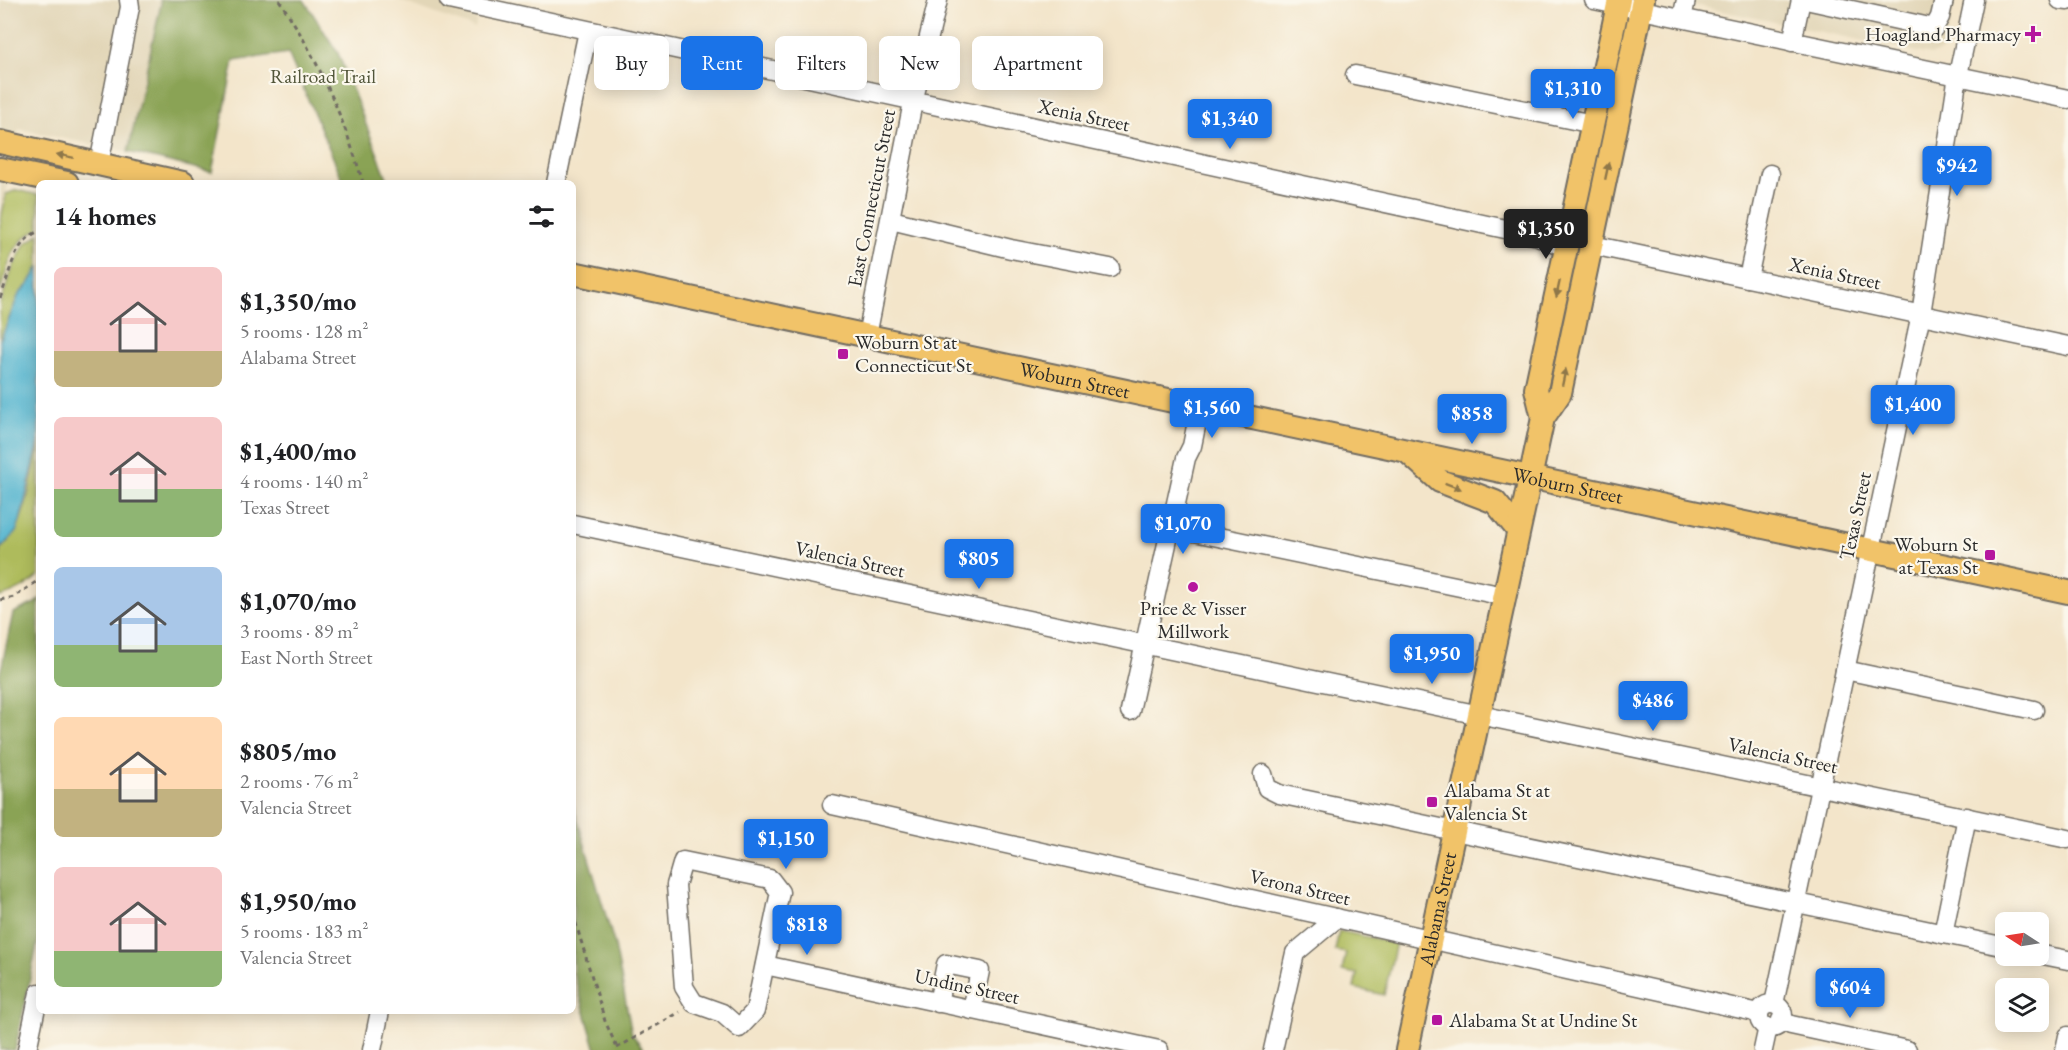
<!DOCTYPE html>
<html lang="en">
<head>
<meta charset="utf-8">
<style>
  :root { --surface:#fff; --page:#f6f6f6; --text:#202124; --muted:#757577; --accent:#1a73e8 }
  body { margin:0; font-family:"EB Garamond",serif; background:var(--page); color:var(--text); height:100vh; display:flex; flex-direction:column; font-size:22px; white-space:nowrap }
  * { box-sizing:border-box; margin:0 }
  p { font-size:20px; color:var(--muted) }
  .icon { flex:none; width:33px; height:33px; fill:none; stroke:currentColor; stroke-width:2; stroke-linecap:round; stroke-linejoin:round }
  .map { position:relative; flex:1; overflow:hidden }
  .side { position:absolute; left:36px; top:180px; width:540px; height:834px; display:flex; flex-direction:column; background:var(--surface); border-radius:9px; box-shadow:0 3px 15px #0003 }
  .side>* { flex:none }
  .guide { position:absolute; left:594px; top:36px; width:570px; height:54px; display:flex; gap:12px }
  .needle { width:39px; rotate:282deg }
  .controls { position:absolute; left:1995px; top:912px; display:grid; gap:12px }
  .controls a { display:grid; place-items:center; width:54px; height:54px; border-radius:9px; background:var(--surface); box-shadow:0 3px 15px #0003; font-size:30px }
  .price { position:absolute; translate:-50% -51px; padding:0 14px; border-radius:6px; background:var(--accent); color:#fff; font-size:20px; line-height:39px; filter:drop-shadow(0 2px 3px #0008) }
  .price::after { content:''; position:absolute; left:50%; top:36px; width:18px; height:14px; margin-left:-9px; background:inherit; clip-path:polygon(0 0,100% 0,50% 100%) }
  .price.active { background:#222; color:#fff }
  ul { padding:0; list-style:none }
  li { display:flex; align-items:center; gap:18px; height:150px; padding:0 18px }
  li span { display:grid; place-items:center; flex:none; width:168px; height:120px; border-radius:9px; color:#555 }
  li>.icon { margin-inline-start:auto }
  span .icon { width:72px; height:72px; fill:#fffc; stroke-width:1 }
  li b { font-size:26px }
  h2 { display:flex; justify-content:space-between; align-items:center; height:72px; padding:0 18px; font-size:26px }
  .pill { padding:0 21px; border-radius:9px; background:var(--surface); box-shadow:0 3px 15px #0003; font-size:21px; line-height:54px }
  .pill.active { background:var(--accent); color:#fff }
  .map>svg:first-child { display:block }
</style>
</head>
<body>
<div class="map">
<svg width="2068" height="1050" viewBox="0 0 2068 1050">
  <rect width="100%" height="100%" fill="#fbf7ec"/>
  <filter id="ink" filterUnits="userSpaceOnUse"><feTurbulence type="fractalNoise" baseFrequency=".0167" numOctaves="2"/><feDisplacementMap in="SourceGraphic" scale="12" xChannelSelector="R" yChannelSelector="G"/><feConvolveMatrix kernelMatrix="1 2 1 2 8 2 1 2 1" color-interpolation-filters="sRGB"/></filter>
  <filter id="wash" filterUnits="userSpaceOnUse"><feTurbulence type="fractalNoise" baseFrequency=".008" numOctaves="4" result="noise"/><feDisplacementMap in="SourceGraphic" scale="24" xChannelSelector="R" yChannelSelector="G"/><feGaussianBlur stdDeviation="1.35" result="paint"/><feColorMatrix in="noise" values="0 0 0 0 0 0 0 0 0 0 0 0 0 0 0 0 0 1.4 0 .05"/><feComposite in="paint" operator="in"/></filter>
  <g filter="url(#wash)">
    <rect width="100%" height="100%" fill="#f3e5ca"/>
    <g fill="#e2d6b7">
      <path d="M0,0H160L161,4L128,152L19,129L0,225Z"/>
      <path d="M398,0H481L475,28Z"/>
      <path d="M1670,0H1954L1945,50L1931,55Z"/>
    </g>
    <g fill="#aebb5c" stroke="#6c7344" stroke-width="1.5">
      <path d="M17,190L39,195V229C11,240 8,267 0,293V225L6,194Z"/>
      <path d="M39,234V267L29,284L19,294L0,341V304L13,267L25,244Z"/>
      <path d="M39,442V575C28,586 15,593 0,597V549C26,530 33,472 39,442Z"/>
      <path d="M1339,931L1396,943L1384,995L1354,988L1357,974L1342,971L1346,953L1335,951Z"/>
    </g>
    <g fill="#8aa354" stroke="#5a6740" stroke-width="1.5">
      <path d="M160,0H304L338,53L389,183H344L288,53L234,61L212,172L128,152L161,4Z"/>
      <path d="M39,599V936L15,1050H0V674L13,613L35,603Z"/>
      <path d="M573,805L615,946L632,1034L645,1050H596L573,972Z"/>
    </g>
    <path fill="#4fb2ce" stroke="#3d6e7c" stroke-width="1.5" d="M39,267V442L20,521L16,532L0,549V341L19,294L29,284Z"/>
  </g>
  <g filter="url(#ink)">
    <g fill="none" stroke-linecap="round" stroke-linejoin="round">
      <g stroke="#716c63" stroke-width="21">
        <g id="minor">
          <path d="M449,0L1538,236L1567,248"/>
          <path d="M1594,0L2068,99"/>
          <path d="M1806,0L1934,28L1940,17L1944,0"/>
          <path d="M2060,0L2068,1"/>
          <path d="M1682,18L1686,0"/>
          <path d="M1792,42L1801,0"/>
          <path d="M1355,75L1593,124"/>
          <path d="M99,164L130,7L129,0"/>
          <path d="M556,183L588,31"/>
          <path d="M891,220L1011,249L1110,268"/>
          <path d="M1592,245L2068,346"/>
          <path d="M1748,278L1770,174"/>
          <path d="M867,336L913,102L938,0"/>
          <path d="M573,524L2068,839"/>
          <path d="M1170,527L1504,596"/>
          <path d="M1845,670L2034,710"/>
          <path d="M1130,711L1186,458L1192,446L1200,407"/>
          <path d="M1263,774L1267,788L1279,794L2006,947"/>
          <path d="M832,805L1759,1013"/>
          <path d="M683,861L770,879L780,892L755,1011L739,1028L722,1013L694,1003L684,987L676,885Z"/>
          <path d="M1943,934L1967,817"/>
          <path d="M2038,954L2068,960"/>
          <path d="M765,965L1159,1050"/>
          <path d="M938,1003L946,964L980,971L972,1010"/>
          <path d="M1774,1004L1921,314L1958,75L1974,0"/>
          <circle cx="1771" cy="1016" r="12"/>
          <path d="M1781,1020L1791,1025L1907,1050"/>
          <path d="M27,1050L39,993"/>
          <path d="M372,1050L380,1011"/>
          <path d="M1273,1050L1295,953L1337,918"/>
          <path d="M1763,1050L1768,1027"/>
          <path d="M2065,1050L2068,1036"/>
        </g>
      </g>
      <g stroke="#716c63" stroke-width="26">
        <g id="major">
          <path d="M0,142L183,183"/>
          <path d="M0,169L67,183"/>
          <path id="s1" d="M573,273L2068,592"/>
          <path d="M1543,418L1536,389L1619,0"/>
          <path d="M1408,452L1440,481L1495,502L1518,530"/>
          <path id="s2" d="M1407,1050L1543,418L1560,393L1643,0"/>
        </g>
      </g>
      <g stroke="#716c63" stroke-width="3" stroke-dasharray="4.5 4.5" stroke-linecap="butt">
        <path d="M279,0C317,56 344,118 363,183"/>
        <path d="M0,298C11,273 12,243 39,231"/>
        <path d="M0,600L14,597L39,580"/>
        <path d="M573,914L605,1021L618,1050"/>
        <path d="M617,1048L680,1012"/>
      </g>
      <use href="#minor" stroke="#fff" stroke-width="18"/>
      <use href="#major" stroke="#f1c369" stroke-width="22"/>
    </g>
    <defs><path id="oneway-solid" d="M-6-.8H1V-3.2L6.5 0L1 3.2V.8H-6Z" transform="scale(1.5)"/></defs>
    <g fill="#8e774a">
      <use href="#oneway-solid" transform="translate(65 156) rotate(-168)"/>
      <use href="#oneway-solid" transform="translate(1607 171) rotate(-78)"/>
      <use href="#oneway-solid" transform="translate(1558 289) rotate(102)"/>
      <use href="#oneway-solid" transform="translate(1564 377) rotate(-78)"/>
      <use href="#oneway-solid" transform="translate(1453 486) rotate(21)"/>
    </g>
  </g>
  <g fill="#b5179e" stroke="#fbf7ec" stroke-width="2">
    <path d="M2030 25h6v6h6v6h-6v6h-6v-6h-6v-6h6z"/>
    <rect x="837" y="348" width="12" height="12" rx="3"/>
    <rect x="1984" y="549" width="12" height="12" rx="3"/>
    <circle cx="1193" cy="587" r="6"/>
    <rect x="1426" y="796" width="12" height="12" rx="3"/>
    <rect x="1431" y="1014" width="12" height="12" rx="3"/>
  </g>
  <g text-anchor="middle" dominant-baseline="central" stroke-width="4.5" stroke-linejoin="round" paint-order="stroke">
    <g font-size="20" fill="#2b2b2b" stroke="#fbf7ec" text-anchor="start">
      <text x="2021" y="34" text-anchor="end">Hoagland Pharmacy</text>
      <text x="855" y="342">Woburn St at<tspan x="855" dy="23">Connecticut St</tspan></text>
      <text x="1978" y="544" text-anchor="end">Woburn St<tspan x="1978" dy="23">at Texas St</tspan></text>
      <text x="1193" y="608" text-anchor="middle">Price &amp; Visser<tspan x="1193" dy="23">Millwork</tspan></text>
      <text x="1444" y="790">Alabama St at<tspan x="1444" dy="23">Valencia St</tspan></text>
      <text x="1449" y="1020">Alabama St at Undine St</text>
    </g>
    <g font-size="20" fill="#52563a" stroke="#fbf7ec">
      <text x="323" y="76">Railroad Trail</text>
    </g>
    <g font-size="20" fill="#2b2b2b" stroke="#fbf7ec">
      <text transform="translate(1084 115) rotate(12)">Xenia Street</text>
      <text transform="translate(871 198) rotate(-79)">East Connecticut Street</text>
      <text transform="translate(1835 273) rotate(12)">Xenia Street</text>
      <text stroke="none"><textPath href="#s1" startOffset="513">Woburn Street</textPath></text>
      <text stroke="none"><textPath href="#s1" startOffset="1017">Woburn Street</textPath></text>
      <text transform="translate(1855 516) rotate(-78)">Texas Street</text>
      <text transform="translate(850 559) rotate(12)">Valencia Street</text>
      <text transform="translate(1783 755) rotate(12)">Valencia Street</text>
      <text transform="translate(1300 887) rotate(13)">Verona Street</text>
      <text stroke="none"><textPath href="#s2" startOffset="144">Alabama Street</textPath></text>
      <text transform="translate(967 986) rotate(12)">Undine Street</text>
    </g>
  </g>
</svg>
<div class="controls">
<a><svg class="needle" viewBox="-14 -14 28 28"><path d="M0-13l5 13h-10z" fill="#e53935"/><path d="M0 13l5-13h-10z" fill="#757577"/></svg></a>
<a><svg class="icon" aria-label="layers" viewBox="0 0 24 24"><path d="M12 4l9 5-9 5-9-5zM3 14l9 5 9-5"/></svg></a>
</div>
<b class="price" style="left:1573px;top:120px">$1,310</b>
<b class="price" style="left:1230px;top:150px">$1,340</b>
<b class="price" style="left:1957px;top:197px">$942</b>
<b class="price active" style="left:1546px;top:260px">$1,350</b>
<b class="price" style="left:1913px;top:436px">$1,400</b>
<b class="price" style="left:1212px;top:439px">$1,560</b>
<b class="price" style="left:1472px;top:445px">$858</b>
<b class="price" style="left:1183px;top:555px">$1,070</b>
<b class="price" style="left:979px;top:590px">$805</b>
<b class="price" style="left:1432px;top:685px">$1,950</b>
<b class="price" style="left:1653px;top:732px">$486</b>
<b class="price" style="left:786px;top:870px">$1,150</b>
<b class="price" style="left:807px;top:956px">$818</b>
<b class="price" style="left:1850px;top:1019px">$604</b>
<div class="guide">
<a class="pill">Buy</a>
<a class="pill active">Rent</a>
<a class="pill">Filters</a>
<a class="pill">New</a>
<a class="pill">Apartment</a>
</div>
<section class="side">
<h2>14 homes<svg class="icon" aria-label="filters" viewBox="0 0 24 24"><path d="M4 7h16M4 17h16"/><circle cx="9" cy="7" r="2"/><circle cx="15" cy="17" r="2"/></svg></h2>
<ul>
<li><span style="background:linear-gradient(#f6c9c9 70%,#c2b280 0)"><svg class="icon" aria-label="home" viewBox="0 0 24 24"><path d="M3 11l9-7 9 7M6 9v11h12V9"/></svg></span><div><b>$1,350/mo</b><p>5 rooms · 128 m²</p><p>Alabama Street</p></div></li>
<li><span style="background:linear-gradient(#f6c9c9 60%,#8fb573 0)"><svg class="icon" aria-label="home" viewBox="0 0 24 24"><path d="M3 11l9-7 9 7M6 9v11h12V9"/></svg></span><div><b>$1,400/mo</b><p>4 rooms · 140 m²</p><p>Texas Street</p></div></li>
<li><span style="background:linear-gradient(#a9c7e8 65%,#8fb573 0)"><svg class="icon" aria-label="home" viewBox="0 0 24 24"><path d="M3 11l9-7 9 7M6 9v11h12V9"/></svg></span><div><b>$1,070/mo</b><p>3 rooms · 89 m²</p><p>East North Street</p></div></li>
<li><span style="background:linear-gradient(#ffd9b3 60%,#c2b280 0)"><svg class="icon" aria-label="home" viewBox="0 0 24 24"><path d="M3 11l9-7 9 7M6 9v11h12V9"/></svg></span><div><b>$805/mo</b><p>2 rooms · 76 m²</p><p>Valencia Street</p></div></li>
<li><span style="background:linear-gradient(#f6c9c9 70%,#8fb573 0)"><svg class="icon" aria-label="home" viewBox="0 0 24 24"><path d="M3 11l9-7 9 7M6 9v11h12V9"/></svg></span><div><b>$1,950/mo</b><p>5 rooms · 183 m²</p><p>Valencia Street</p></div></li>
</ul>
</section>
</div>
</body>
</html>
